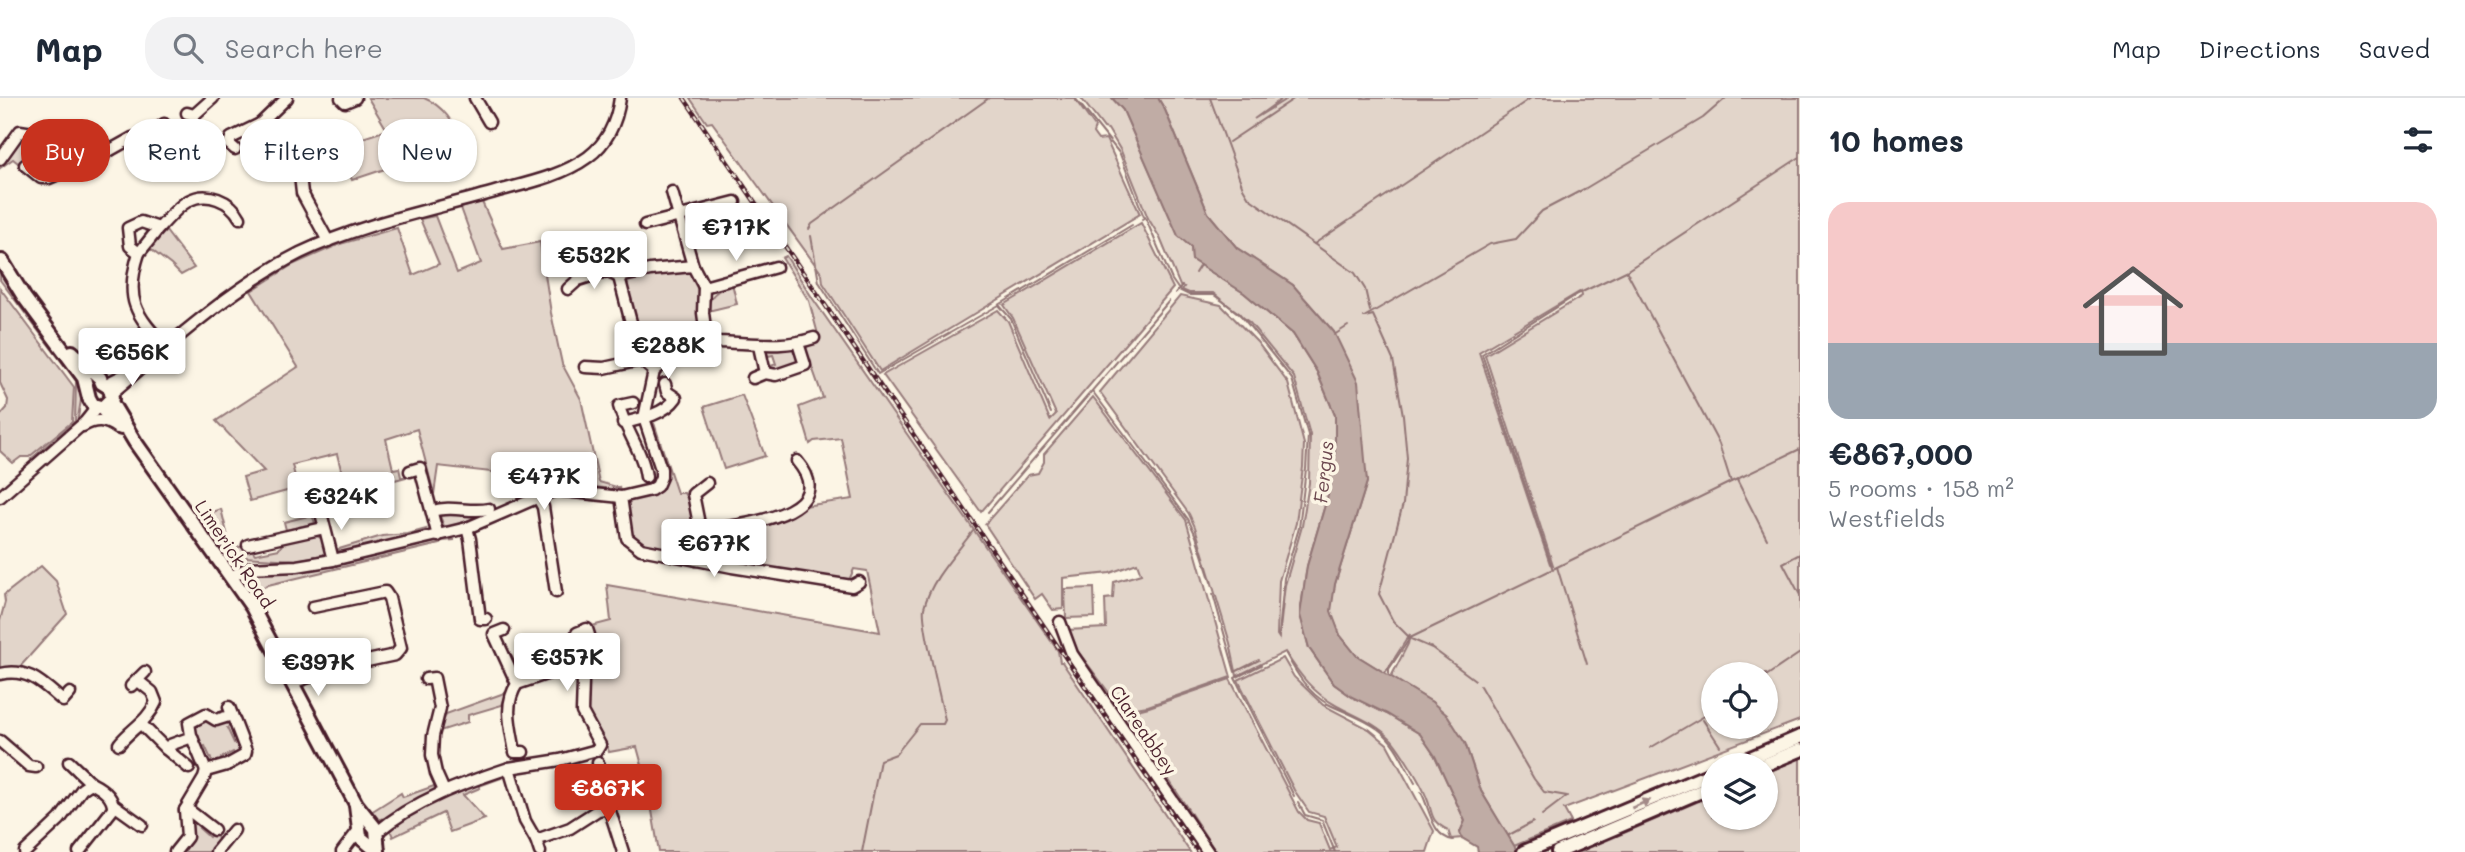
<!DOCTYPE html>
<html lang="en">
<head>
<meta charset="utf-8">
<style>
  :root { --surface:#fff; --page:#f2f2f3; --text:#1f2937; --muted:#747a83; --line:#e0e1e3; --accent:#c8321e }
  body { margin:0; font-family:Mali,sans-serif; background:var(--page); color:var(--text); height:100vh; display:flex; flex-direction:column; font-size:26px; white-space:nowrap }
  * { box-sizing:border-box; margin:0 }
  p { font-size:23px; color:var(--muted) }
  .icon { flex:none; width:38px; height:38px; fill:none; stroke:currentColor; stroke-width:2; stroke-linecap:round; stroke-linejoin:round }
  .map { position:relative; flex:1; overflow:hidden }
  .sheet { display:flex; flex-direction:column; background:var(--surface); width:665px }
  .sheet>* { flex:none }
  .guide { position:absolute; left:21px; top:21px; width:665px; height:63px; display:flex; gap:14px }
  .fabs { position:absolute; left:1701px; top:564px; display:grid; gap:14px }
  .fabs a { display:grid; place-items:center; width:77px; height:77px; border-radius:50%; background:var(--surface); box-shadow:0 2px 5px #0004; font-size:35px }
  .price { position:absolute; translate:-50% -60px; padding:0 16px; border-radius:7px; background:#fff; color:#222; font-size:23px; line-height:46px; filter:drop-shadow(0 2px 4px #0008) }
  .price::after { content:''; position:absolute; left:50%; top:42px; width:21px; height:16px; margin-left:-10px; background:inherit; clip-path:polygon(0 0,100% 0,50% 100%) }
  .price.selected { background:var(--accent); color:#fff }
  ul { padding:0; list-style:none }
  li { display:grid; align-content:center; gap:14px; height:371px; padding:0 28px }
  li+li { border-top:2px solid var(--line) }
  li span { display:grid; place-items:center; height:217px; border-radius:21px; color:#555 }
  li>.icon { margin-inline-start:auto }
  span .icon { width:126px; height:126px; fill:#fffc; stroke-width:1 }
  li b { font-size:30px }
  h2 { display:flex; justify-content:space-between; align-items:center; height:84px; padding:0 28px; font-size:30px }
  .chip { padding:0 24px; border-radius:28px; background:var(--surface); box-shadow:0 2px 5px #0004; font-size:24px; line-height:63px }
  .chip.selected { background:var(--accent); color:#fff }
  header { display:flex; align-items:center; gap:42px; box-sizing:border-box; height:98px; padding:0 35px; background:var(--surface); border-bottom:2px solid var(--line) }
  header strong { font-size:33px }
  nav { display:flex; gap:38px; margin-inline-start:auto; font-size:24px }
  .search { width:490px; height:63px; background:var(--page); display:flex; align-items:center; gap:18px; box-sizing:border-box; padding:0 24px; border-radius:28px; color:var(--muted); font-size:26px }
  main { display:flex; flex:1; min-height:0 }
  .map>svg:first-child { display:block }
</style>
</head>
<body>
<header>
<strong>Map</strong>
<div class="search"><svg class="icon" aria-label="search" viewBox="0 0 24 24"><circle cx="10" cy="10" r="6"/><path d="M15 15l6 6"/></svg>Search here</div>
<nav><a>Map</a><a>Directions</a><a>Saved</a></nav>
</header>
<main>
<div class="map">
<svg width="1800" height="754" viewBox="0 0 1800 754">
  <rect width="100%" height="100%" fill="#fcf5e5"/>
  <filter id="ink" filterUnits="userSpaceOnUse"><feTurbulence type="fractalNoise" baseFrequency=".0143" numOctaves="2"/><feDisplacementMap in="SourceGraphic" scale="14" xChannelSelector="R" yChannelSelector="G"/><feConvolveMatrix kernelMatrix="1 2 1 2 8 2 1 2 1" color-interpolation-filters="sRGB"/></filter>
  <g filter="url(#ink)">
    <g fill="#e2d5ca" stroke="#967a7a" stroke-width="2" fill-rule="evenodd">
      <path d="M368,0C379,0 416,0 424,0C444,8 454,25 462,45L434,51L404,72L400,66L352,82L338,48L387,32Z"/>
      <path d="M690,0H1074L1095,29L1093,35L1098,42L1106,41L1140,116L880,273L823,185L822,176L712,24L707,25Z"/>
      <path d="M1081,0H1112L1123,12L1178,137L1191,149L1192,162L1244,195L1293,236L1317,274L1335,317V359L1329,363L1328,397L1307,468L1300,516L1309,550L1334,586L1352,599L1387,616L1420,636L1435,658L1465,723L1460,734L1462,740L1451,741L1448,732C1428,722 1434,716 1426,698C1421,685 1401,653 1392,642C1376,625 1357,619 1337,608C1313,595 1299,576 1285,554L1237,578L1230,545L1195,429L1189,416L1100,294L1180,198L1221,207L1257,244L1288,285L1304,346L1303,369L1296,425L1279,483L1277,537L1279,540L1285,487L1302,428L1309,385L1310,337L1294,279L1250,225L1213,195H1189L1182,192L1184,189L1180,188L1160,140L1148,120L1121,53L1108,31L1104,30Z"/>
      <path d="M1158,0H1283L1254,21L1288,0H1800V622L1564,711L1571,724L1514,748L1481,693L1465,645L1432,604L1391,579L1408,546L1410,536L1385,575L1356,557L1340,537L1330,513L1335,486L1367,384L1334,234L1293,187L1237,150L1208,115L1165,12ZM1581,193L1582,198L1485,257L1553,467L1550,466L1479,254ZM1713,576H1766V628H1713Z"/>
      <path d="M33,37L34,40L68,45L71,42L88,41L100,49L101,52L51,76H40L35,69L38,63L33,56L18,65L13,61L0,70V66L18,39Z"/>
      <path d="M482,104L503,151L540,144L551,215L562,266L581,301L599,384L620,390L611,391L562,385L554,386L517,402L519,377L438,368L434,396L417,331L386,341L393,371L399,370L401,379H406L369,389L364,386L339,391L338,389L345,387L337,356L292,367L298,390L250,403L243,379L264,373L216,323L298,269L251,193L292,167L340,146L397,130L413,177L439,166L420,121L435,118L457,175L481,165L461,110Z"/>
      <path d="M1141,125L1173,190L981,414L883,277L998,212L1008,223L1050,322L1056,316L1013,220L1004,207Z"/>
      <path d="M166,133L194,170L181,177L171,167L149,150Z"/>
      <path d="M786,158L813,201L1058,553L1060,564H1062L1190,754H659L648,689L637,649L609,654L606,645L603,643L585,615L579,543L583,539L585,542L594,538L592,528L611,523L607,487L880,534L867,473L854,471L849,482L843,483L742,467L738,461V450H732L730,459L725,462L708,460L702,452L705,438L714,435L777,421L804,408L853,401L841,340L814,343L810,346L799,309L823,300L806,252L807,247L819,240L809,203L782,160Z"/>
      <path d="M0,171L79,278L83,291L77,325L33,362L31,361L75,323L76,283L0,182Z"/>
      <path d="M685,173L694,177C700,192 701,225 701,241L656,263H651L643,256L625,185L635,179Z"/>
      <path d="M732,185L737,206L708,213C709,195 718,193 732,185Z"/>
      <path d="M0,190L74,289L72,324L29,359H21L13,365L0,353V318L7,310L8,302L0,285Z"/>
      <path d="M791,248L796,252L798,265L781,273L771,272V268L776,266L773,257L768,258L766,253L769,251Z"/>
      <path d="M742,297L765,358L724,371L704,309Z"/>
      <path d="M1093,299L1186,422L1231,579L1148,608L1122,612L1071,544L1067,532L1106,530L1105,501L1113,500L1114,484L1141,476L1137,465L1110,475L1063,480V511L1053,512L1042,496L1035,501L985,426L1028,377L1038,375L1044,364V356Z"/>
      <path d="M654,325L677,395H684L692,409L694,448L687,455L681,456C640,447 633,454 625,408L629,403C637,399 648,400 656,395C677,381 659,349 653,331Z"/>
      <path d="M221,411L231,451L248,447L255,456L279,451L285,442C298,440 313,433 324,442L326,456L297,462L243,459L230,460L199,419Z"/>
      <path d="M444,415L471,417L473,421L448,429L444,428L440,418Z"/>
      <path d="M312,417L315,425L286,432L284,424Z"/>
      <path d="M426,431L424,435C406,440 351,458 336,452L382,438L408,436Z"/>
      <path d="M440,441L455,442L441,443L439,446L268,487L253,494L250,486L258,473H295L331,467Z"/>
      <path d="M41,468L56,483L67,516L18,571L0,573V523L5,504L4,497Z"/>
      <path d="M1094,490L1095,519L1066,520L1065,491Z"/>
      <path d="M573,556L574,561L569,566L521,578L518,575Z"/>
      <path d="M1283,560L1294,579L1323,607L1369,631L1387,646L1434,733L1427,754H1216L1125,615L1149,609L1230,581L1299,714L1307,722L1319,725L1330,752L1337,749L1324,718L1309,714L1294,692L1238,582Z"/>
      <path d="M507,594L502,607L468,617V624L440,633L446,616Z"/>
      <path d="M206,619L232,626L227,630L234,645L239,643L242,655L236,660L233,654L221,660L223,666L208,668L207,666L212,663L205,648L200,650L193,628Z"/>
      <path d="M1800,660V754H1579L1713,697V719H1766V675Z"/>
      <path d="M504,676V679L479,688L480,690L463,697L485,721L450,734L443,715L393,739L389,729C426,707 463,690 504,676Z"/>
      <path d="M434,688L436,692L386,720L375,722L371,714L401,695L403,699Z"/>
      <path d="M191,719L202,726L199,730L209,739L213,734L217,738L219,746L213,754H179Z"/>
    </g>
    <path fill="#c0aca5" stroke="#917474" stroke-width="2" d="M1112,0H1158L1165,12L1208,115L1237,150L1293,187L1334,234L1358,284L1367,384L1335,486L1331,513L1340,537L1356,557L1432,604L1448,618L1465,645L1481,693L1518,754H1478L1477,749L1462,740L1460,734L1465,723L1435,658L1420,636L1387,616L1352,599L1334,586L1309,550L1300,517L1307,468L1328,397L1329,363L1335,359V317L1317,274L1293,236L1244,195L1192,162L1191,149L1178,138L1123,12Z"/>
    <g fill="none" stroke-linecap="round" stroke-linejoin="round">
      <g stroke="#917474" stroke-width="2">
        <path d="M1075,0L1120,56L1144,119"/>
        <path d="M1210,0L1243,90L1249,100L1355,175L1365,191L1370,213"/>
        <path d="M1229,44L1295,0"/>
        <path d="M1142,121L1145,119L1172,182L1179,192L1189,197H1214L1239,215L1292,281L1308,337L1306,371L1299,430L1284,480L1279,537"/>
        <path d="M809,131L812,126L989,0"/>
        <path d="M811,138L819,184L878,276L999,207L1132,127"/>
        <path d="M1314,146L1531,0"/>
        <path d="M1195,175L1200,167"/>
        <path d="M1176,195L1182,188"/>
        <path d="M999,207L1011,221L1051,315"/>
        <path d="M1364,219L1490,146L1516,141L1542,113L1586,90L1703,20L1726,0"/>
        <path d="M1365,219L1373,217L1393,262L1403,317L1407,360L1403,406L1379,496L1393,523L1410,540L1389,571V577"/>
        <path d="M1334,237L1348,228"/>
        <path d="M1093,294L1188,421L1196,438L1211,484"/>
        <path d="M1737,382L1767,441"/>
        <path d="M1731,384L1800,351"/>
        <path d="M988,414L1169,203"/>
        <path d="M1800,456L1783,465L1800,497"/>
        <path d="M1557,469L1731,384L1719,346L1627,174"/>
        <path d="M1553,472L1482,256L1578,196L1626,173L1800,59"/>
        <path d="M1213,496L1235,574L1259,562"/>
        <path d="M1410,540L1557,469L1587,566"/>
        <path d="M1411,541L1432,550L1475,582"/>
        <path d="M1286,556C1296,575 1308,595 1328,606C1344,614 1363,620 1378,631C1396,644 1404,666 1415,685"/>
        <path d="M1261,567L1235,580L1294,698"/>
        <path d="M1766,578L1800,555"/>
        <path d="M1480,588L1534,681L1544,694L1567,698L1542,717"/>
        <path d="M1703,622L1720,648"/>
        <path d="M1650,650L1713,613"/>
        <path d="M1421,694C1430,710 1431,738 1453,742"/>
        <path d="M1298,704L1305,717L1322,722L1335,754"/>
        <path d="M1509,737L1533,724"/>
        <path d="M862,754L880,662L896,656L920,626H943L945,622C941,603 921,524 924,510C931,481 955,457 973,433"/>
      </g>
      <g stroke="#4a1f2b" stroke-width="15">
        <g id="minor">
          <path d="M287,0L260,26L272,43L299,69L302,95L328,143"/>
          <path d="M341,0L345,4L355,0"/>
          <path d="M475,0L489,24"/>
          <path d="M187,15L194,17L213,0"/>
          <path d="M235,51L229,46L231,40L260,26"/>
          <path d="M0,61L20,33L64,40L87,38L96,41L110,52"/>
          <path d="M33,62L25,67L41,80H49L98,59L132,40L153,35L164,26"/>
          <path d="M672,94L693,168L704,189L703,215L707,244C743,243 779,252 814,240"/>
          <path d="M645,127L735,104"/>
          <path d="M139,155L159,130"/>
          <path d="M704,189L776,169"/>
          <path d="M568,191L578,182L606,173L619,179"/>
          <path d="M167,250C135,217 124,201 139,155L130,148L128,130L141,124L159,130C168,121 177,109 188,103C207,92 231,103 240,120"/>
          <path d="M641,262L654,273L644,320"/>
          <path d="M585,269L604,270L641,262L619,179L650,172L693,168"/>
          <path d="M654,273L677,255L707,244"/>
          <path d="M765,275L776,277L805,267L798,245"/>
          <path d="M753,280L765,275L759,248"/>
          <path d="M106,286L132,273"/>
          <path d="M112,295C168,247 234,188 300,155C362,125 433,112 498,93C528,85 562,78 588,59C607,45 617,23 620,0"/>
          <path d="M633,305L619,308C625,332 643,354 646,379"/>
          <path d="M623,325C641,321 665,316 676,300L667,294L665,286"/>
          <path d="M83,328C95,321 105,321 117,330"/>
          <path d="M410,373L420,370L438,438"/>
          <path d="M0,399L85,324L97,309"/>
          <path d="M323,399L318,403L333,462"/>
          <path d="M621,399L627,440L641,451L732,469L852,488L859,484"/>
          <path d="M538,400L543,409L556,494"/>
          <path d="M433,413C451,407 470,415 489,411"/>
          <path d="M467,430L470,441L480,521H486"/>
          <path d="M700,431L711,432C744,426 842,416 797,363"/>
          <path d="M248,447L324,430"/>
          <path d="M696,462L700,431L693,396L707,385"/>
          <path d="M231,479L248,470L297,468L333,462L467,430L555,392L621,399L651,392L657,388L661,379V371L644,320"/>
          <path d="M1060,524L1072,556L1208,754"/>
          <path d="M504,532L494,536L517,586C503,607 511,630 515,654H523"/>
          <path d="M0,576C28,569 43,586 63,603L70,595"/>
          <path d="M426,581L434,580L440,610L433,638L432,657L436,675L444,693"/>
          <path d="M292,585L339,569L395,557L401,550L389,500L385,494L313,509"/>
          <path d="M517,586L561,571L577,570"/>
          <path d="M131,588L145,574"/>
          <path d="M141,626L166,651L170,647L192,639"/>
          <path d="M0,643L29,668L36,669"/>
          <path d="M119,646C131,631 148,623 156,604L152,594L137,582"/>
          <path d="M166,651L189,670"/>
          <path d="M69,664L91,685"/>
          <path d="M509,670L560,662L597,652L600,647L582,614L583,584L577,570L579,559L575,541L577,535L587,531L589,537"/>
          <path d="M206,673L191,637L189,625L206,616L216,622L232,617"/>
          <path d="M114,707L142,727"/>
          <path d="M609,710L623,754"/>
          <path d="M214,732L191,714L185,712L204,680L206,673L227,667L245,657L246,653L229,609"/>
          <path d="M376,735C415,702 461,686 509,670L525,723L536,742L540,754"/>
          <path d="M536,742L570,730L598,712L609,710L598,665"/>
          <path d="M25,754L60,721L82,691L91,685C101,690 114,699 113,711L79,754"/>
          <path d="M175,754L187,739L185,712"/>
          <path d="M216,754L234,732"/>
          <path d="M342,754L358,733"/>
        </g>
      </g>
      <g stroke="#4a1f2b" stroke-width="18">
        <g id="major">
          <path d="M2,163L24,199L84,280L89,300L93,307L100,309L121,330"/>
          <path d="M72,254L100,280L102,285L110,290L112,300L104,308"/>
          <path d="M111,304L135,344L252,509L356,706L376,731L378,754"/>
          <path d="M1734,667L1800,639"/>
          <path d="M1764,667L1800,652"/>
          <path d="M356,707L360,739L378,754"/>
          <path d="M1524,754L1713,675"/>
          <path d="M1558,754L1713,688"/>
        </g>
      </g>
      <use href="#minor" stroke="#fcf5e5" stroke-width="10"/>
      <use href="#major" stroke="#fcf5e5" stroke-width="12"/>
      <g stroke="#4a1f2b" stroke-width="4.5">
        <path id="rail" d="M684,0L1198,754"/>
      </g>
      <use href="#rail" stroke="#fcf5e5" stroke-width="2" stroke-dasharray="5" stroke-linecap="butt"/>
    </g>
    <defs><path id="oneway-solid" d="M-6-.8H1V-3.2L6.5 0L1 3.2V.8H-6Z" transform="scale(1.75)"/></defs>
    <use fill="#a38a88" href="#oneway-solid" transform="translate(1641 706) rotate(-23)"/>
  </g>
  <g text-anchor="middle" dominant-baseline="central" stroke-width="7" stroke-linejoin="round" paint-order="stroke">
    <g font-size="18" fill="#4a1f2b" stroke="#fcf5e5">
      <text transform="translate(235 456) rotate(56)">Limerick Road</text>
      <text transform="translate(1144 632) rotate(56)">Clareabbey</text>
    </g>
    <g font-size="19" font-style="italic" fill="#6d4950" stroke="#fcf5e5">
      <text transform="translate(1323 374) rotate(-84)">Fergus</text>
    </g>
  </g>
</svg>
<div class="fabs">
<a><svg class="icon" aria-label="locate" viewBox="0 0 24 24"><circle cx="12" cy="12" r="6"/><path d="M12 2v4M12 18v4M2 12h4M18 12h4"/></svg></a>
<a><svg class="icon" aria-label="layers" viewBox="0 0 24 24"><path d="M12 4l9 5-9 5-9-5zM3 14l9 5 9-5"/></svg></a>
</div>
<b class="price" style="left:736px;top:165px">€717K</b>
<b class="price" style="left:594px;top:193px">€532K</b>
<b class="price" style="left:668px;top:283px">€288K</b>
<b class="price" style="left:132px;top:290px">€656K</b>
<b class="price" style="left:544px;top:414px">€477K</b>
<b class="price" style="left:341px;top:434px">€324K</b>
<b class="price" style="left:714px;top:481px">€677K</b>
<b class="price" style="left:567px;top:595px">€357K</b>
<b class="price" style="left:318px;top:600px">€397K</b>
<b class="price selected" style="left:608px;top:726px">€867K</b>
<div class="guide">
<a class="chip selected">Buy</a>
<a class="chip">Rent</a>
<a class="chip">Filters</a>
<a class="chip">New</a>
</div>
</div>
<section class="sheet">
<h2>10 homes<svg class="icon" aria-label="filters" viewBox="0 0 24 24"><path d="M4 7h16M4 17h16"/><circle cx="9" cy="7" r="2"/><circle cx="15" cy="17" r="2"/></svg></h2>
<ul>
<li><span style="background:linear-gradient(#f6c9c9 65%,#9aa5b1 0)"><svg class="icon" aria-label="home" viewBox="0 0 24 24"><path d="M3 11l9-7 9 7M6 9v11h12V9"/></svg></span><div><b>€867,000</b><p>5 rooms · 158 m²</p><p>Westfields</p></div></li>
</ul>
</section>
</main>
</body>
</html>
